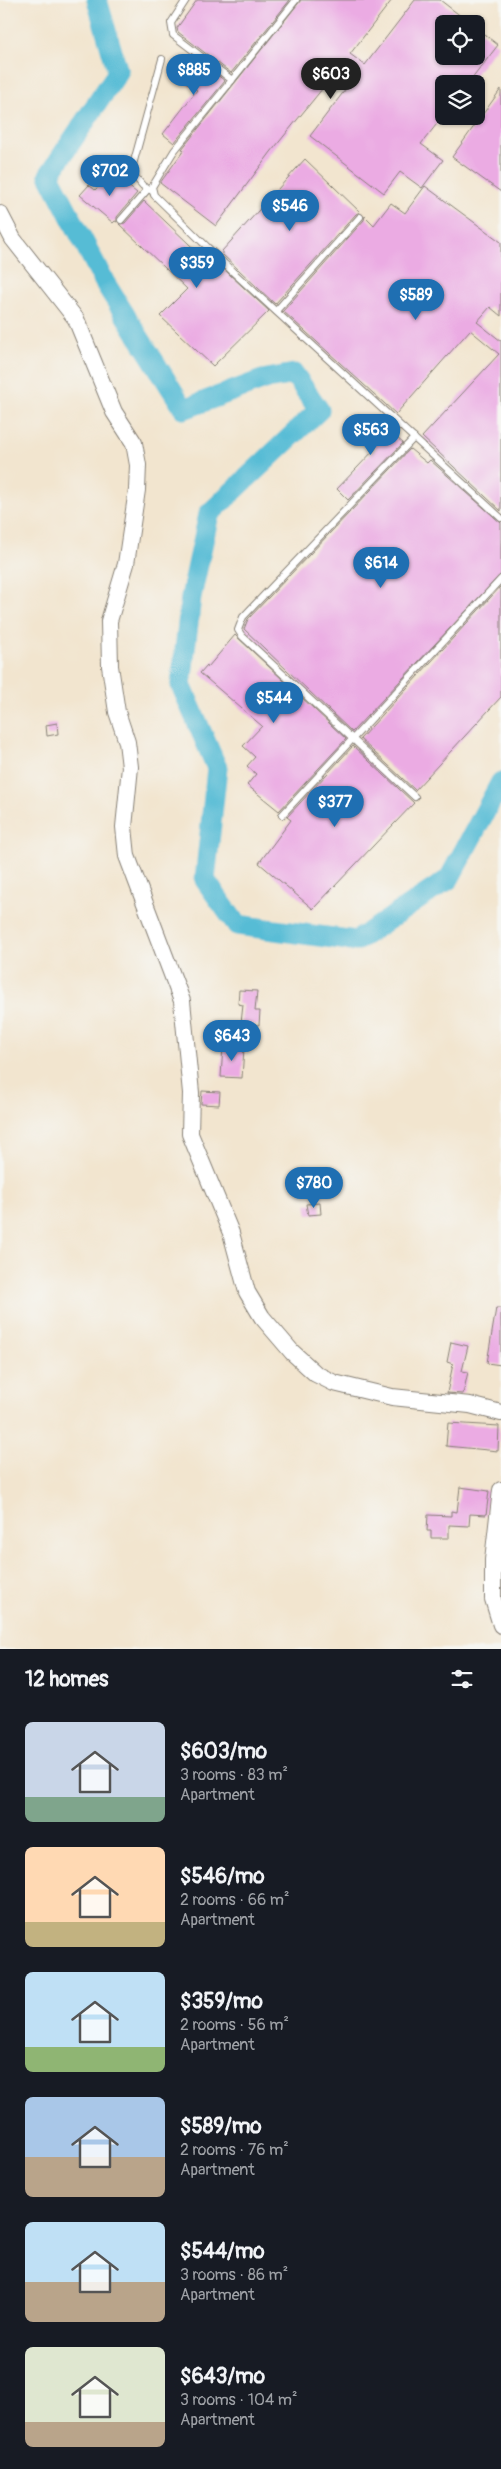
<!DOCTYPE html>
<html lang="en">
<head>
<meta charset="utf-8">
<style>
  :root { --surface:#171b24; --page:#20242c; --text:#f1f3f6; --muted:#9ea1a6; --accent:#1f6fb2 }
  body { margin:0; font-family:Pangolin,sans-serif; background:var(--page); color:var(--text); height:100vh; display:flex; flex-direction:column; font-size:19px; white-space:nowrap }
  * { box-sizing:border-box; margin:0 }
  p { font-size:16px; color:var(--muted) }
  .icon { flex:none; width:28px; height:28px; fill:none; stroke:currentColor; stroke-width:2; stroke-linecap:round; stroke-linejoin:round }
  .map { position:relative; height:1649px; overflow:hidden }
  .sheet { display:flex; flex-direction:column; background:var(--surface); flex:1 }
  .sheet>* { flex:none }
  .tools { position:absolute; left:435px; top:15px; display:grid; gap:10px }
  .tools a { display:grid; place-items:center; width:50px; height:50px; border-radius:8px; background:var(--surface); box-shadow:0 1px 4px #0004; font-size:25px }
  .price { position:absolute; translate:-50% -42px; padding:0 11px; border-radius:18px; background:var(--accent); color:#fff; font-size:16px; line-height:32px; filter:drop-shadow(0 1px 2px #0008) }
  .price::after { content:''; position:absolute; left:50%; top:30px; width:15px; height:11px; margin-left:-8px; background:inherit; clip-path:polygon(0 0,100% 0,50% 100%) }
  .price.on { background:#222; color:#fff }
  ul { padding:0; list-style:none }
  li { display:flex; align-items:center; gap:15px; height:125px; padding:0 25px }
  li span { display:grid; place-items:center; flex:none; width:140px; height:100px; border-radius:8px; color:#555 }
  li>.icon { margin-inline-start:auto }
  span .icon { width:60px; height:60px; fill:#fffc; stroke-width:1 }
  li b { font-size:21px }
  h2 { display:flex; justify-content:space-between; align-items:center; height:60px; padding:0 25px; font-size:21px }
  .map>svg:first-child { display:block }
</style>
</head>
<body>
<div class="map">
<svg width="501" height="1649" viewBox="0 0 501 1649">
  <rect width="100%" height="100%" fill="#f6f6f2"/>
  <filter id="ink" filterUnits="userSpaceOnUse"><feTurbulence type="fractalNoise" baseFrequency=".02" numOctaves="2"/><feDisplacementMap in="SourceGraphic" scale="10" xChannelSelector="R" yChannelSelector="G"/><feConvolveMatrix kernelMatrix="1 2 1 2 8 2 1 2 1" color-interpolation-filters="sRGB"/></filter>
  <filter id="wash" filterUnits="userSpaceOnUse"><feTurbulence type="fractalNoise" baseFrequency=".0096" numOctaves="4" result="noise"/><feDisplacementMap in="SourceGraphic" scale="20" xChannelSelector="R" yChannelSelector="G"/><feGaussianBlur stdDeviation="1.12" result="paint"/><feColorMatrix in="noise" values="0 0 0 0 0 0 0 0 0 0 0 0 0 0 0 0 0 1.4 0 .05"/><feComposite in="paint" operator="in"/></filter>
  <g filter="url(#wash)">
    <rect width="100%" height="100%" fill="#f2e5cf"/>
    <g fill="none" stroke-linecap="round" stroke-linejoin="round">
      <path stroke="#57bcd5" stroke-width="21" d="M97,0L118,72L49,175L105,283L184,409L262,380L294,374L319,410L209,514L191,597L181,685L217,768L205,880L237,925L356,941L449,879L501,782"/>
    </g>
    <g id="blocks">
      <g fill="#ebabe3">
        <path d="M197,0H290L231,73L178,32L177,28Z"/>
        <path d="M301,0H392L350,54L365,65L415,0H440L471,24H444V56H476V28L498,45L468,84H444V115L421,144L443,160L422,188L400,172L384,193L310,136L358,73L344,62L271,152L216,226L160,183L184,150L182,149Z"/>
        <path d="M193,56L225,81L174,143L163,134L197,90L178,77Z"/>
        <path d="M501,89V192L452,157Z"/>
        <path d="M305,159L360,212L356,214L275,304L222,254V251Z"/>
        <path d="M112,173L137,193L117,217V222L115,221L113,223L80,195L89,185L95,190Z"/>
        <path d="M425,186L501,242V316L490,307L477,322L501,341V511L422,437L499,354L470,330L396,414L283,311L364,220L365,216L374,225L391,203L405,213Z"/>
        <path d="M144,201L211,265L215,261L269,311L213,366L160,316L187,289L119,224L125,223Z"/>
        <path d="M372,417L403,443L348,500L337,489L376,448L358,433Z"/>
        <path d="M410,449L427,463L430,460L501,523V574L352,732L244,629L248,619Z"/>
        <path d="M501,586V697L415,790L360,739Z"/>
        <path d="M235,635L346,739L279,811L247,785L256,774L247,766L255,757L243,746L262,726L200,673L207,665L208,667Z"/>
        <path d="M57,723L58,734L47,736L46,725Z"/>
        <path d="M353,746L414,803L313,909L259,863L291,820L287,817Z"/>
        <path d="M239,990L257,991L255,1011H260L259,1025L241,1023L243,1005L238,1004Z"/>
        <path d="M218,1025L230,1026L229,1040L217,1039Z"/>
        <path d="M223,1046L244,1048L242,1078L221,1077Z"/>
        <path d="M202,1091L220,1092L219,1105L201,1104Z"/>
        <path d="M320,1203L321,1214L308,1215L306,1204Z"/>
        <path d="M496,1308H501V1365L487,1363Z"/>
        <path d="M451,1342L468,1346L462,1371L468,1372L463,1394L447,1393L453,1364L447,1362Z"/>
        <path d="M448,1423L499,1426L498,1451L446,1446Z"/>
        <path d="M460,1487L489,1491L486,1515L470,1514L469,1526L449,1525V1538H431V1531H427L428,1515L451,1516V1511L457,1512Z"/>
      </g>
    </g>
  </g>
  <g filter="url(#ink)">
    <use href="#blocks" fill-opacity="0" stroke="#878076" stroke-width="1"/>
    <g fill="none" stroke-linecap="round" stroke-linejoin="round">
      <g stroke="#878076" stroke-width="8">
        <g id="service">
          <path d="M186,0L171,23L173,35L232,80L174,151L152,187L154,195L233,272L501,518"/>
          <path d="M232,80L296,0"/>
          <path d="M152,191L143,186L131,172L162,59"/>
          <path d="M121,220L148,189"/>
          <path d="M276,311L360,217"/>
          <path d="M414,438L243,617L238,630L242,636L415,797"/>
          <path d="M282,815L501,579"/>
        </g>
      </g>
      <g stroke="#878076" stroke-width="18">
        <g id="tertiary">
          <path d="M0,214L13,239L76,319L114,412L134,443L138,465L137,490L126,564L109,621L110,666L117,712L127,742L130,767L124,827L127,856L182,1001L191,1093L190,1134L231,1233L247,1292L262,1317L292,1352L316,1374L334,1383L392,1397L470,1405L501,1413"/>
          <path d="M501,1490L493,1560V1599L501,1625"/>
        </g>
      </g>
      <use href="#service" stroke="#fff" stroke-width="6"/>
      <use href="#tertiary" stroke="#fff" stroke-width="16"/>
    </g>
  </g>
</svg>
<div class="tools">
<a><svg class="icon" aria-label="locate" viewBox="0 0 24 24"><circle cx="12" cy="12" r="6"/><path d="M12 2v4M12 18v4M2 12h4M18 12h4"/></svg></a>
<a><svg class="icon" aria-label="layers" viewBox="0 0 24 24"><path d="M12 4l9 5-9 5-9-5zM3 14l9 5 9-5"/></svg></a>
</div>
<b class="price" style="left:194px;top:96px">$885</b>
<b class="price on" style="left:331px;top:100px">$603</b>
<b class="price" style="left:110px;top:197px">$702</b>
<b class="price" style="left:290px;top:232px">$546</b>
<b class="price" style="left:197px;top:289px">$359</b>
<b class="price" style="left:416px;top:321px">$589</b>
<b class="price" style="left:371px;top:456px">$563</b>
<b class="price" style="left:381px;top:589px">$614</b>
<b class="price" style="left:274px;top:724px">$544</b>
<b class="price" style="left:335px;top:828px">$377</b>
<b class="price" style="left:232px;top:1062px">$643</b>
<b class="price" style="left:314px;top:1209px">$780</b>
</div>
<section class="sheet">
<h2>12 homes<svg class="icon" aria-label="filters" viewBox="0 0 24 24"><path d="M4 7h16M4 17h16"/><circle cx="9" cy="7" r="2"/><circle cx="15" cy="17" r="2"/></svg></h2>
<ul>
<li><span style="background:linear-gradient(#c9d6e8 75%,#7fa58c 0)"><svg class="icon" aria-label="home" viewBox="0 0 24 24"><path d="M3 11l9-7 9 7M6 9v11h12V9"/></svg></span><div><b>$603/mo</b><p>3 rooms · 83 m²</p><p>Apartment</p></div></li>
<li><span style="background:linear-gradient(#ffd9b3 75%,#c2b280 0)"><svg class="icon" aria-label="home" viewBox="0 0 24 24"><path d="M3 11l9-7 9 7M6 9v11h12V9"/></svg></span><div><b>$546/mo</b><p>2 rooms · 66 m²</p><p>Apartment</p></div></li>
<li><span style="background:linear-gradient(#bfe0f5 75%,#8fb573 0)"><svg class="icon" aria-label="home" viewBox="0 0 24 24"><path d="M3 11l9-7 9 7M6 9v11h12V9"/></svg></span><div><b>$359/mo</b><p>2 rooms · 56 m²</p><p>Apartment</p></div></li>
<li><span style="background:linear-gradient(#a9c7e8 60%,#b9a48a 0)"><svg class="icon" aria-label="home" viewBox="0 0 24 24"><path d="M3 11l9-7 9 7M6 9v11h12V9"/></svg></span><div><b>$589/mo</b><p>2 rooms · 76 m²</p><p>Apartment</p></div></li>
<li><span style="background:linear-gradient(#bfe0f5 60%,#b9a48a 0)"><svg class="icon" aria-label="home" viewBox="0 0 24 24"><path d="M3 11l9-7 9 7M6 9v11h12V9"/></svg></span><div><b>$544/mo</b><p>3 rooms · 86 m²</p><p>Apartment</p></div></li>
<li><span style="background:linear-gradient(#dfe7d0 75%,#b9a48a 0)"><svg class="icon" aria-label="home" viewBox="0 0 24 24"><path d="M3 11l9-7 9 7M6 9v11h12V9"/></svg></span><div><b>$643/mo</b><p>3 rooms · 104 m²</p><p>Apartment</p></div></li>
</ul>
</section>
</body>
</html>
